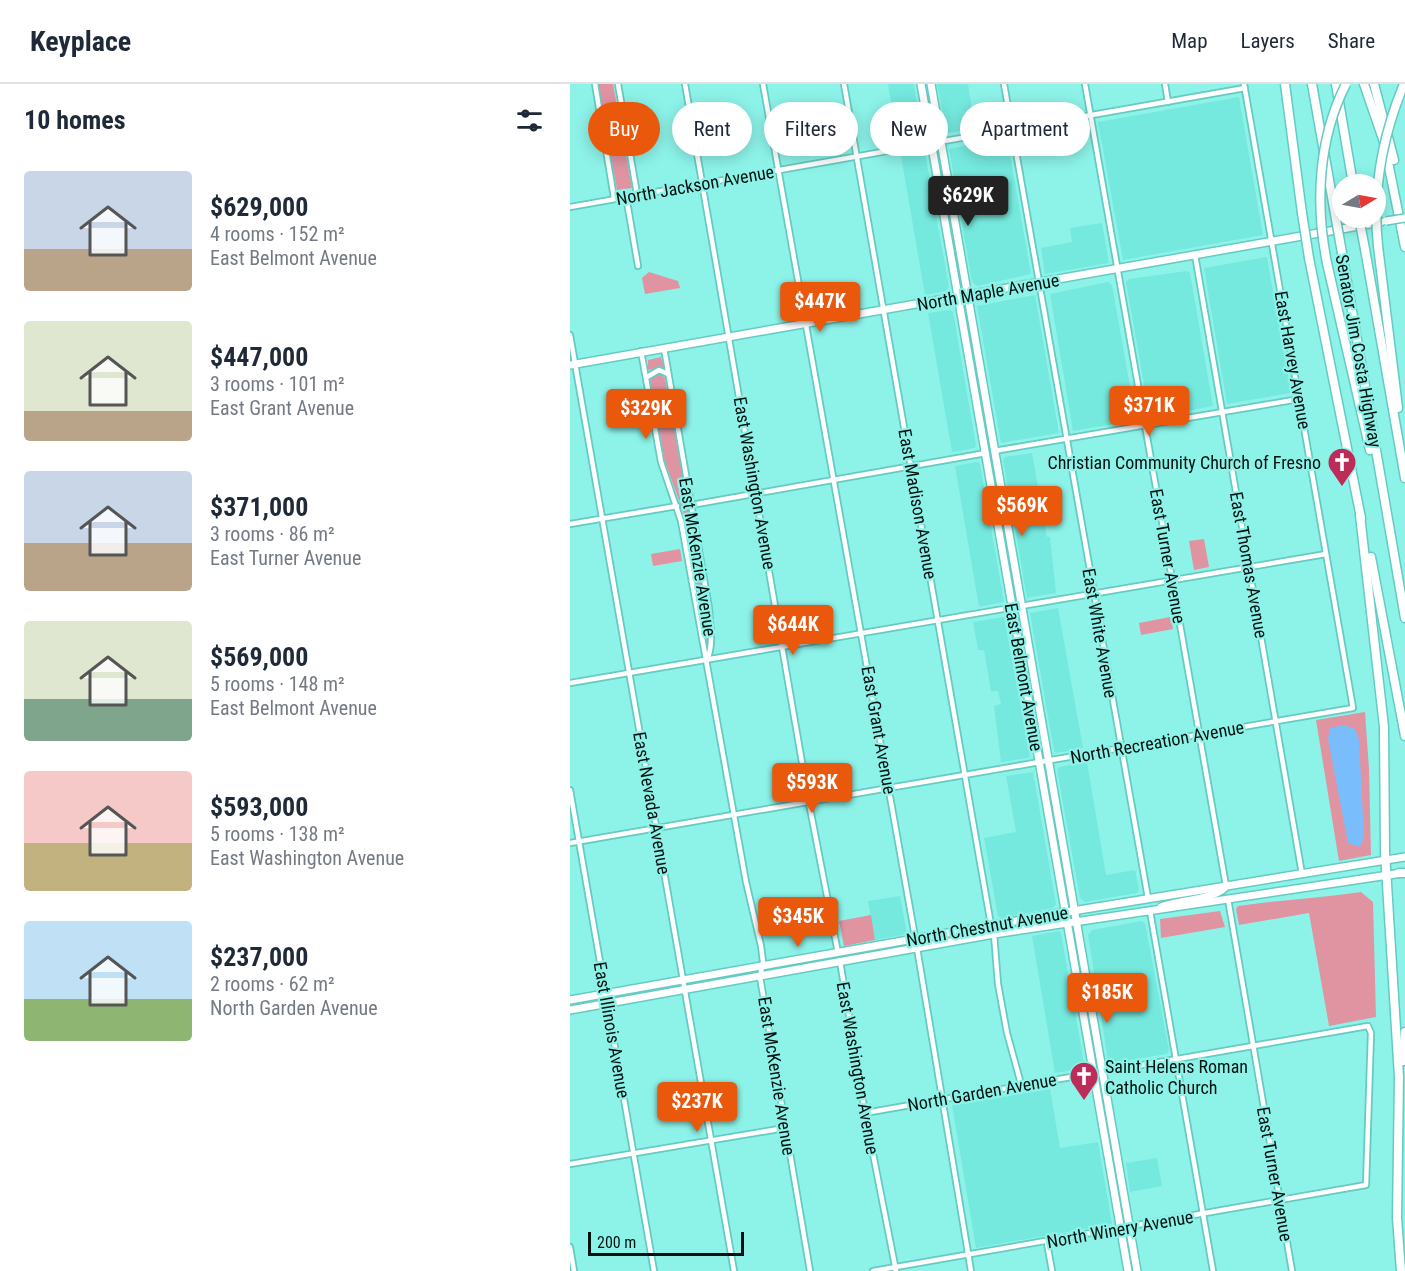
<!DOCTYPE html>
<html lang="en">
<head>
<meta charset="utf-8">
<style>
  :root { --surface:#fff; --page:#f6f6f7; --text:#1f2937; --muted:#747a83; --line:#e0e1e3; --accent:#ea580c }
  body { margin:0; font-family:"Roboto Condensed",sans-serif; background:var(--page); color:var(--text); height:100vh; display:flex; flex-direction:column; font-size:22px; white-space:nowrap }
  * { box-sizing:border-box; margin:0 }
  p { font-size:20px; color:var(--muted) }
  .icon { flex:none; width:33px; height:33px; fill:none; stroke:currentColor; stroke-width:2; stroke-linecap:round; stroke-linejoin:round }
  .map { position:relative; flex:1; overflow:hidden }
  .side { display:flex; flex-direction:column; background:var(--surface); width:570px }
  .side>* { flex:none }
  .hud { position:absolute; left:18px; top:18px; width:570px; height:54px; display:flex; gap:12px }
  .needle { width:39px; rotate:80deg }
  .fabs { position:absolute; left:762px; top:90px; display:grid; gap:12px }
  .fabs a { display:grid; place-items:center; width:54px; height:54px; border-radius:50%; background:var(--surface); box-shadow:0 3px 15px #0003; font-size:30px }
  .scale { position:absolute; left:18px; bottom:15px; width:156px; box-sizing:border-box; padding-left:6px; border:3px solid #00110f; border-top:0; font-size:16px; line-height:21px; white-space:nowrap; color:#00110f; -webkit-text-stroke:4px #8df3e9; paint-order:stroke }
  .price { position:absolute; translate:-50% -51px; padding:0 14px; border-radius:6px; background:var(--accent); color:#fff; font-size:20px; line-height:39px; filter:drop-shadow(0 2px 3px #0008) }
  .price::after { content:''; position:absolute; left:50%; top:36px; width:18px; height:14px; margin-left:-9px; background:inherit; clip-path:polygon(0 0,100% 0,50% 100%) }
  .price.active { background:#222; color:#fff }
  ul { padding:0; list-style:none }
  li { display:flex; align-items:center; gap:18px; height:150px; padding:0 24px }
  li span { display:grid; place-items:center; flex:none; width:168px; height:120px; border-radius:6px; color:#555 }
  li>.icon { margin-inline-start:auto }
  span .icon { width:72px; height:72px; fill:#fffc; stroke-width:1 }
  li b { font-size:26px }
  h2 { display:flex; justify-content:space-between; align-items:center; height:72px; padding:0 24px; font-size:26px }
  .chip { padding:0 21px; border-radius:27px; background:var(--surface); box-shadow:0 3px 15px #0003; font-size:21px; line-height:54px }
  .chip.active { background:var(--accent); color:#fff }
  header { display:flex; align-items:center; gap:36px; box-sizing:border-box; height:84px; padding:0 30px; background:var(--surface); border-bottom:2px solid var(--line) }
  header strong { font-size:28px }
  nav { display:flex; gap:33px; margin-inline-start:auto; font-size:21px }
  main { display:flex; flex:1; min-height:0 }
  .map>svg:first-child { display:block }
</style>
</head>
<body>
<header>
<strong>Keyplace</strong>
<nav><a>Map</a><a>Layers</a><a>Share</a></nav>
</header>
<main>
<section class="side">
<h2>10 homes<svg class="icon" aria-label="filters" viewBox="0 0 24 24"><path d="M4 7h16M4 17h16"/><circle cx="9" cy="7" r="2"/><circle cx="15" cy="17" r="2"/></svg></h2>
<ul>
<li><span style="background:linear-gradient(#c9d6e8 65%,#b9a48a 0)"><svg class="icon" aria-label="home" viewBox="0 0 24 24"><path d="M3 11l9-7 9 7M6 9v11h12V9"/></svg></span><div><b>$629,000</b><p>4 rooms · 152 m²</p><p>East Belmont Avenue</p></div></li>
<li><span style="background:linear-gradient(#dfe7d0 75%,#b9a48a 0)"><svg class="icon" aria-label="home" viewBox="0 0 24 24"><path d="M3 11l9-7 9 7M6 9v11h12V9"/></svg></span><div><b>$447,000</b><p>3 rooms · 101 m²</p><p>East Grant Avenue</p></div></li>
<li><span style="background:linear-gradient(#c9d6e8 60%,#b9a48a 0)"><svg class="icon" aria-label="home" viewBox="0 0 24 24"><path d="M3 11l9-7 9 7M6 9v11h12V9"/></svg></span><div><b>$371,000</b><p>3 rooms · 86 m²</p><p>East Turner Avenue</p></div></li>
<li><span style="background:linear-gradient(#dfe7d0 65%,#7fa58c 0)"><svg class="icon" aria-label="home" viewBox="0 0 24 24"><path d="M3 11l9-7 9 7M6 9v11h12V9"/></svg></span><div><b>$569,000</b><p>5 rooms · 148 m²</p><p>East Belmont Avenue</p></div></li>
<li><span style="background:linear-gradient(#f6c9c9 60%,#c2b280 0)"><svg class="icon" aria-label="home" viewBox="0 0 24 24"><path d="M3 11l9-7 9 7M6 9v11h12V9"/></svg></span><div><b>$593,000</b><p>5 rooms · 138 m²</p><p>East Washington Avenue</p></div></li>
<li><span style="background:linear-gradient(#bfe0f5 65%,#8fb573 0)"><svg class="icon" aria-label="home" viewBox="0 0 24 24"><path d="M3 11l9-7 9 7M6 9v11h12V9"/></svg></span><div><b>$237,000</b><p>2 rooms · 62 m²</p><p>North Garden Avenue</p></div></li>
</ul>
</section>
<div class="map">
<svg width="835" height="1187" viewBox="0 0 835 1187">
  <rect width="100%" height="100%" fill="#8df3e9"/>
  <g fill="#75e9de">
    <path d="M318,0H344L353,54L328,58Z"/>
    <path d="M367,0H398L405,45L377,49Z"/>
    <path d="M669,13L693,151L553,176L528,38Z"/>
    <path d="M437,54L461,190L407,202L402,198L379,65Z"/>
    <path d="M355,68L379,203L376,207L355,211L331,72Z"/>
    <path d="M532,139L539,179L475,190L471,164L502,158L500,144Z"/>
    <path d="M697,173L721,309L657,320L634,184Z"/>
    <path d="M617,187L620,189L643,322L580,334L556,198L559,195Z"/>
    <path d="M538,198L542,201L566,336L503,347L480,210Z"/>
    <path d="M465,211L489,349L431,359L407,222Z"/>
    <path d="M380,226L383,228L406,361L405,364L382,368L358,229Z"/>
    <path d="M462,369L477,453H480L486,509L457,514L433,376L435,373Z"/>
    <path d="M407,378L410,380L434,518L409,523L385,382Z"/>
    <path d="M488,524L513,664L486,669L484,667L460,529Z"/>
    <path d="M434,533L460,671L459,674L431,678L424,622L431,620L428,607H421L414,566H408L403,538Z"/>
    <path d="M517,678L536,791L565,786L569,805L567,809L515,818L510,814L487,686L489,683Z"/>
    <path d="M463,688L486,820L483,824L431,834L428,832L414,754L446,748L436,692Z"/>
    <path d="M330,812L337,850L305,856L298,817Z"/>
    <path d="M572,837L575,839L599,966L597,970L542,979L538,976L518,851L522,846Z"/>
    <path d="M489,847L491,849L515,984L485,989L462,852Z"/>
    <path d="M480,1005L490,1064L528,1058L542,1140L406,1164L382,1021Z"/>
    <path d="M587,1074L592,1102L560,1108L556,1079Z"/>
  </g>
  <g fill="#e094a2">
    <path d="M28,0H43L62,104L47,106Z"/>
    <path d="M79,188L108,197L110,204L75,210L72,194Z"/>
    <path d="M91,273L94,284L78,286V276Z"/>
    <path d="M90,290L95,294L135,518L137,568L113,427L95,378L80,296L82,292Z"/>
    <path d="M634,455L639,483L624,486L619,457Z"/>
    <path d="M110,465L112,477L83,482L81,470Z"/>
    <path d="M600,533L603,545L571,551L569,539Z"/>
    <path d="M795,628L799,685L801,771L769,777L746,636Z"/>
    <path d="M791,808L803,818L806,933L759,942L739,829L669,841L666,825L668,822C709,816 750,814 791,808Z"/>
    <path d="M650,827L655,843L591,854L590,835Z"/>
    <path d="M301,831L305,856L274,862L269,837Z"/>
  </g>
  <path fill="#7abdfc" d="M774,641L785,645L789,656L794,752L790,763L778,759L758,655L760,644Z"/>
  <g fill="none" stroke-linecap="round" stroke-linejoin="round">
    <g stroke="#64cbc2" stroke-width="8">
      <g id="street">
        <path d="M25,0L44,114"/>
        <path d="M48,0L67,110"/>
        <path d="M115,0L239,719L268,869"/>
        <path d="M193,0L347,864L401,1187"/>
        <path d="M274,0L421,841"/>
        <path d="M434,0L578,814"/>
        <path d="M515,0L656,802"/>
        <path d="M595,0L598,18"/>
        <path d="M56,112L68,182"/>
        <path d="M0,123L675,4"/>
        <path d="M625,171L732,790"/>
        <path d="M0,251L164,1187"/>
        <path d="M94,264L139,524C140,542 144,560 137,576"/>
        <path d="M71,267L91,378L111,437L176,798L191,862L193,878L190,893L240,1187"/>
        <path d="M77,293L89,286L98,290"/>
        <path d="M424,367L729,315"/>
        <path d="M121,421L416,369"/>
        <path d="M0,440L107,422"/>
        <path d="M0,599L756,470"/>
        <path d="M0,706L84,1187"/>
        <path d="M0,759L783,624L674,0"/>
        <path d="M658,815L722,1187"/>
        <path d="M580,827L643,1187"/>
        <path d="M424,850L428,900L437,949L451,1000"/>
        <path d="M270,877L295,1029L326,1187"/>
        <path d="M295,1029L524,989"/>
        <path d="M0,1080L215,1044"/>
        <path d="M477,1159L482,1187"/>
        <path d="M0,1163L4,1187"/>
        <path d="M303,1187L796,1101L801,949L798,942L532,988"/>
      </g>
    </g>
    <g stroke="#64cbc2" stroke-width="10">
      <g id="secondary">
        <path d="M351,0L558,1187"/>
        <path d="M361,0L567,1187"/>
        <path d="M0,281L811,138"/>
        <path d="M591,823C605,817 651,814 656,802"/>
        <path d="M0,916L490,829L835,773"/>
        <path d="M0,926L424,850L832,789"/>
      </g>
    </g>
    <g stroke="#64cbc2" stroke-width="11">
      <g id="highway">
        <path d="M715,0L732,129"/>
        <path d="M742,0L764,124"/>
        <path d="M766,0L783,100"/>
        <path d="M794,0L814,58L835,163"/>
        <path d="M804,0L824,76"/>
        <path d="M808,162L828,324"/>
        <path d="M795,165L835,394"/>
        <path d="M772,169L835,534"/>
        <path d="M739,174L791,434"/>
        <path d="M757,179L800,366"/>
        <path d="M790,431L814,643L815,768L829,993L827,1134L831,1187"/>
        <path d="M801,473L835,652"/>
        <path d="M829,789H835"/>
        <path d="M833,977L835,948"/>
      </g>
    </g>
    <use href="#street" stroke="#fff" stroke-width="4.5"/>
    <use href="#secondary" stroke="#fff" stroke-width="7"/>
    <use href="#highway" stroke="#fff" stroke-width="8"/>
    <g stroke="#64cbc2" stroke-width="10" stroke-linecap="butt">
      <path id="secondary-bridge" d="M816,137L835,134"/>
    </g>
    <g stroke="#64cbc2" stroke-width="11" stroke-linecap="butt">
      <g id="highway-bridge">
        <path d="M764,124L772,169"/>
        <path d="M732,129L739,174"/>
        <path d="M789,134L795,165"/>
        <path d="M808,162C802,105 812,53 834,0"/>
        <path d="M757,179C745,120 748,55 776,0"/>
      </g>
    </g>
    <use href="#secondary-bridge" stroke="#fff" stroke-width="7"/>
    <use href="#highway-bridge" stroke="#fff" stroke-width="8"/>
  </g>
  <defs>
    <g id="church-pin" transform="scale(1.5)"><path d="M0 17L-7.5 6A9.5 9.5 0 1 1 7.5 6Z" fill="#bb2c59" stroke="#8df3e9"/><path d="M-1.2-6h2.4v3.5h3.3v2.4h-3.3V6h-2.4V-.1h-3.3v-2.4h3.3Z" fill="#fff"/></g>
  </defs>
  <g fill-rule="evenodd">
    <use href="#church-pin" x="772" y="378"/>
    <use href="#church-pin" x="514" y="992"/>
  </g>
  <g text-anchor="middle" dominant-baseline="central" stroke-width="4.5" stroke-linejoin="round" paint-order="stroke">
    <g font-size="18" fill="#00110f" stroke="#8df3e9">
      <text transform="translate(125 101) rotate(-10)">North Jackson Avenue</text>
      <text transform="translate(418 208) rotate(-10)">North Maple Avenue</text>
      <text transform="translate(789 267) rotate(80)">Senator Jim Costa Highway</text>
      <text transform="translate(723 276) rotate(80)">East Harvey Avenue</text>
      <text transform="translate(185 399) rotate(80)">East Washington Avenue</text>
      <text transform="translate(348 420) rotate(80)">East Madison Avenue</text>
      <text transform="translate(598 472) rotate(80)">East Turner Avenue</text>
      <text transform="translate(128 473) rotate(81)">East McKenzie Avenue</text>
      <text transform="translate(679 481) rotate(80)">East Thomas Avenue</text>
      <text transform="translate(530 549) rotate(80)">East White Avenue</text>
      <text transform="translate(454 593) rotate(80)">East Belmont Avenue</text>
      <text transform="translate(309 646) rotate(80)">East Grant Avenue</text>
      <text transform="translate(587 658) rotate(-10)">North Recreation Avenue</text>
      <text transform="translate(82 719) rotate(80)">East Nevada Avenue</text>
      <text transform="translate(417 842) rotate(-10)">North Chestnut Avenue</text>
      <text transform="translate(42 946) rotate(80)">East Illinois Avenue</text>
      <text transform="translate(288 984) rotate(80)">East Washington Avenue</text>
      <text transform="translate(207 992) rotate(81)">East McKenzie Avenue</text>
      <text transform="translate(412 1008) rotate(-10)">North Garden Avenue</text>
      <text transform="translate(705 1090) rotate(80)">East Turner Avenue</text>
      <text transform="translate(550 1145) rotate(-10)">North Winery Avenue</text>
    </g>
    <g font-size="18" fill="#00110f" stroke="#8df3e9" text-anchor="end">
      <text x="751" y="378">Christian Community Church of Fresno</text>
      <text x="535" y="982" text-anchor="start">Saint Helens Roman<tspan x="535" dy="21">Catholic Church</tspan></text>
    </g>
  </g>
</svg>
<div class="fabs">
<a><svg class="needle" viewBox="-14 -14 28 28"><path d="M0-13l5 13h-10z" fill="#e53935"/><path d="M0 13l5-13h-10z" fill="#747a83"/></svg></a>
</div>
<div class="scale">200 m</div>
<b class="price active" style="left:398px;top:143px">$629K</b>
<b class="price" style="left:250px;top:249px">$447K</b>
<b class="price" style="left:579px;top:353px">$371K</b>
<b class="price" style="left:76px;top:356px">$329K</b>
<b class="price" style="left:452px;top:453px">$569K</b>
<b class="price" style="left:223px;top:572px">$644K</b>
<b class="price" style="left:242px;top:730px">$593K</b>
<b class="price" style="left:228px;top:864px">$345K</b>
<b class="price" style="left:537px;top:940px">$185K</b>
<b class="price" style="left:127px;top:1049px">$237K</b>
<div class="hud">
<a class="chip active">Buy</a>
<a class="chip">Rent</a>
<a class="chip">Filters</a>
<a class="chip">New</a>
<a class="chip">Apartment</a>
</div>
</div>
</main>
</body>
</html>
